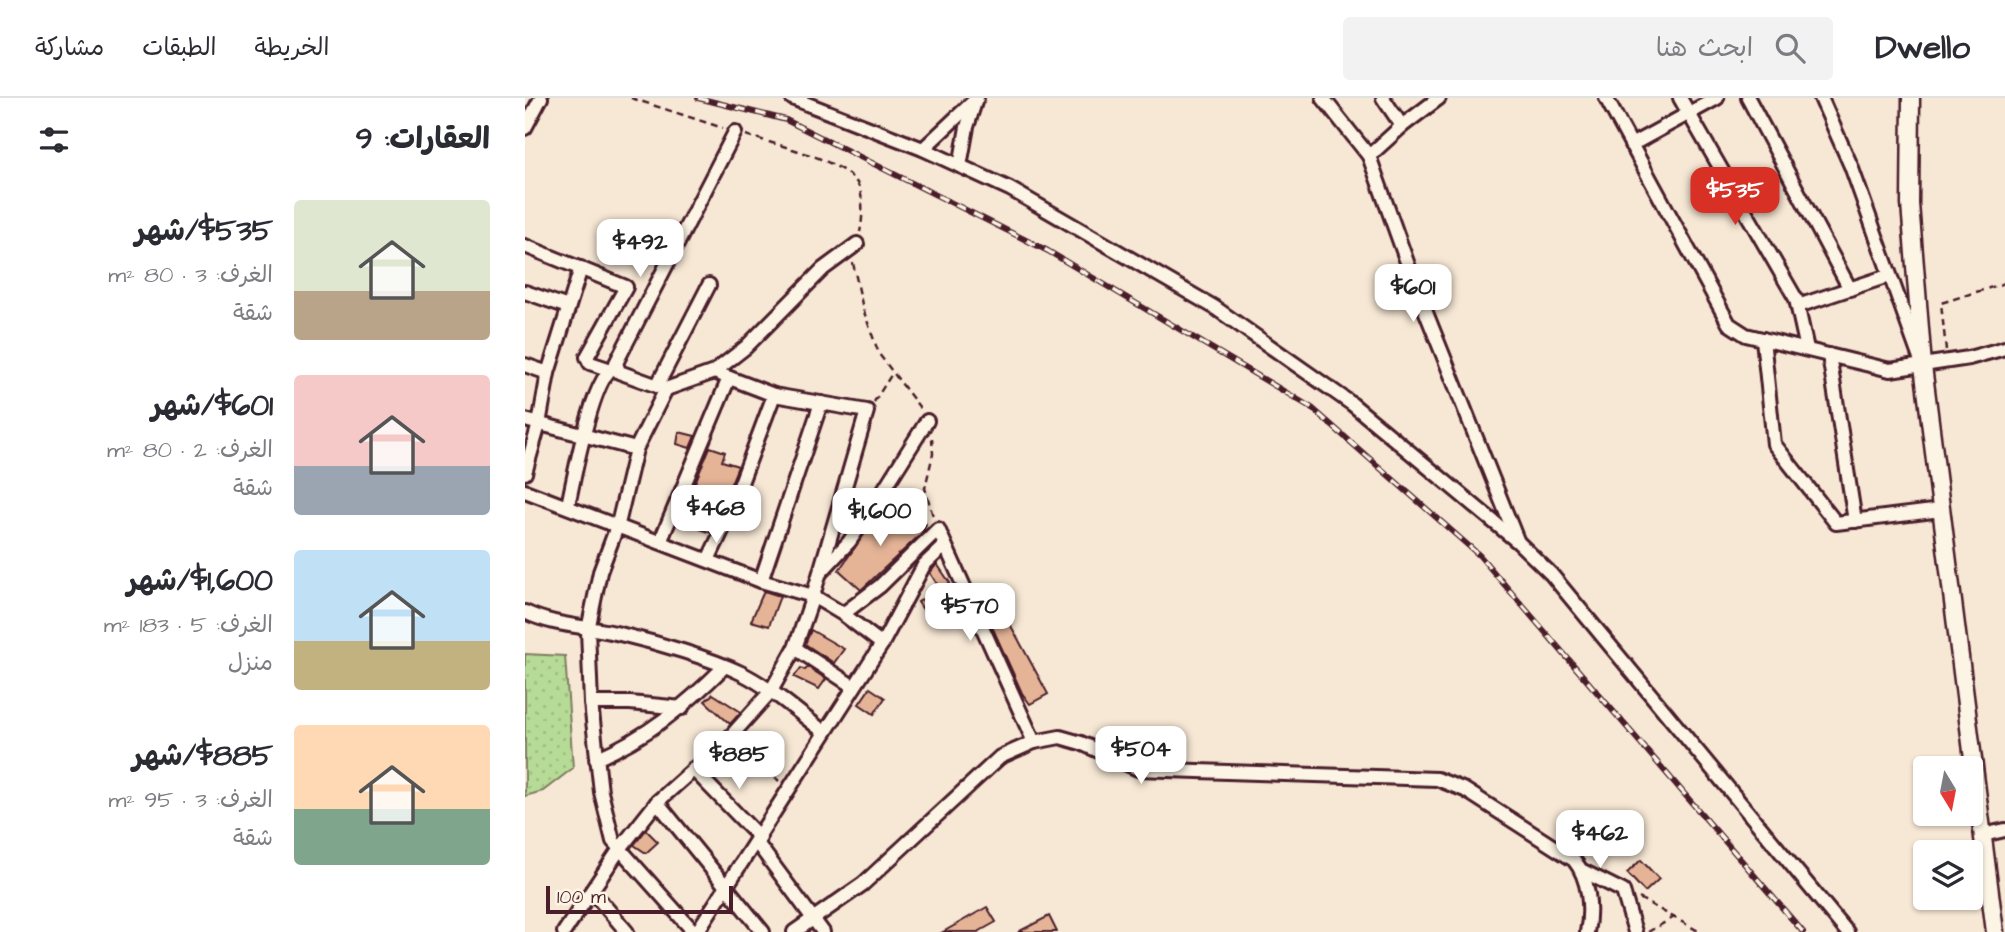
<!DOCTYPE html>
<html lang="ar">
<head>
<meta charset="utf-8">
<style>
  :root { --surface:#fff; --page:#f2f2f3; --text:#2b2b33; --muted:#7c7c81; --line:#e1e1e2; --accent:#d93025 }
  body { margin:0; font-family:"Architects Daughter","Playpen Sans Arabic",sans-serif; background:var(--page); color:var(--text); direction:rtl; height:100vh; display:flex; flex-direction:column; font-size:26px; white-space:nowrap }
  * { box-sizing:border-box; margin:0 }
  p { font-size:23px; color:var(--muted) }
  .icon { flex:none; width:38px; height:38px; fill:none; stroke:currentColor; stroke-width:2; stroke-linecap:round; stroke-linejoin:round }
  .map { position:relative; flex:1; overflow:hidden; direction:ltr }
  .details { display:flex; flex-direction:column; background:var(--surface); width:525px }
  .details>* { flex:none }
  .needle { width:46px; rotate:170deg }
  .buttons { position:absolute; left:1388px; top:658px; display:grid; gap:14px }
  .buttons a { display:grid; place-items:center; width:70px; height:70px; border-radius:7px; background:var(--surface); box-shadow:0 2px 5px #0004; font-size:35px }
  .scale { position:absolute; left:21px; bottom:18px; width:187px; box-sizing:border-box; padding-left:7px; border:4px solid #4a1f2b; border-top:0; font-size:19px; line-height:24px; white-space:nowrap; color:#4a1f2b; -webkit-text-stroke:5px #fcf5e5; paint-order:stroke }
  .price { position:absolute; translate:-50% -60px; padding:0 16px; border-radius:14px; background:#fff; color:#222; font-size:23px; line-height:46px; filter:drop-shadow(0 2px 4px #0008) }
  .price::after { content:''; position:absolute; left:50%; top:42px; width:21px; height:16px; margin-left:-10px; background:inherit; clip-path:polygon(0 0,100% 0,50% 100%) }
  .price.active { background:var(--accent); color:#fff }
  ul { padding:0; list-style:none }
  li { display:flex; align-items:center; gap:21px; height:175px; padding:0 35px }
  li span { display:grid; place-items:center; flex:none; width:196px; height:140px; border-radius:7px; color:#555 }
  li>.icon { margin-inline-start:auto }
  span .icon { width:84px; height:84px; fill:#fffc; stroke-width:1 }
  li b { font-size:30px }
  h2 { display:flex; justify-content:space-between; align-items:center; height:84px; padding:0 35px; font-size:30px }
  header { display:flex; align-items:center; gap:42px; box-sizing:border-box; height:98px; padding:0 35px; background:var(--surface); border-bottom:2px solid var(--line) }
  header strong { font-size:33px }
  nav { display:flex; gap:38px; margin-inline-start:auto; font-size:24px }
  .search { width:490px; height:63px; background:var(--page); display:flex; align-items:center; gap:18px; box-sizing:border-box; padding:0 24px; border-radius:7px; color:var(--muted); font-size:26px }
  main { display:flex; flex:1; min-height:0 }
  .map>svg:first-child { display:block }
</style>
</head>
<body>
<header>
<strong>Dwello</strong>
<div class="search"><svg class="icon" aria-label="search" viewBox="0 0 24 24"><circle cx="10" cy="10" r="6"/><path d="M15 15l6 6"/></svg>ابحث هنا</div>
<nav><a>الخريطة</a><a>الطبقات</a><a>مشاركة</a></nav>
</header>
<main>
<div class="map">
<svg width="1480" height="834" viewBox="0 0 1480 834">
  <defs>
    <pattern id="grass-dots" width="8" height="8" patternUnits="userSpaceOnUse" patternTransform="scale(1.75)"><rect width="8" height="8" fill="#b5db96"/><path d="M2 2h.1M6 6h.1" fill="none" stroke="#9dbc81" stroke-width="1.8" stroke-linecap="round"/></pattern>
  </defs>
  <rect width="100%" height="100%" fill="#f7e8d5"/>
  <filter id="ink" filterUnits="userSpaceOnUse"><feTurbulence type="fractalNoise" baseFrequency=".0143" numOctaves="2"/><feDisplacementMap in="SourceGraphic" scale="14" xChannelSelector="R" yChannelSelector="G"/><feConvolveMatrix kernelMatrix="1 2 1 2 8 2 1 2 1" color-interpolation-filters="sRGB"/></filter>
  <g filter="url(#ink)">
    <path fill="url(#grass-dots)" stroke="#807d60" stroke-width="2" d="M0,556L40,558L48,670L18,693L0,698Z"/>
    <g fill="#e5b497" stroke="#4a1f2b" stroke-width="2">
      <path d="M154,334L170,338L165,350L152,346Z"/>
      <path d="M185,349L200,354L197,363L213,368L186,435L175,431L183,414L161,406Z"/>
      <path d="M357,411L381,428L389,418L401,426L397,435L336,492L314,472Z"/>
      <path d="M412,466L425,485L416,492L405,475Z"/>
      <path d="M239,493L255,498L244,528L226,523Z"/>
      <path d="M411,493L418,506L401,516L393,504Z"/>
      <path d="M479,515L523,596L505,606L497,595L464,522Z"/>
      <path d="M286,532L319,551L309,565L280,546Z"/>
      <path d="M283,569L301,581L294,591L269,579L276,570L280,572Z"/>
      <path d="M345,590L360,600L349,616L334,606Z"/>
      <path d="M188,596L216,614L205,626L180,603Z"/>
      <path d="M121,732L133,744L121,755L109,747Z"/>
      <path d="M1116,762L1134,781L1120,794L1102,775Z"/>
      <path d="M462,809L471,824L453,834H418Z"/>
      <path d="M524,818L532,834H493Z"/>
    </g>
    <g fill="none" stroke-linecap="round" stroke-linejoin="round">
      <g stroke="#4a1f2b" stroke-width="18">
        <g id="street">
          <path d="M267,0L398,51L485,91L689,209L827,306L993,444L1026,476L1322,834"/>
          <path d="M798,0L844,58L892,192L992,442"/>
          <path d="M858,0L877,28L914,0"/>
          <path d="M1081,0L1204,226L1221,237L1365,272L1444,260L1480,250"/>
          <path d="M1155,0L1271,201L1282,251"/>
          <path d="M1223,0L1325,191"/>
          <path d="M1296,0L1326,68L1394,258"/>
          <path d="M0,30L16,0"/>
          <path d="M210,34L91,265L94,274L141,291L189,274L221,249L298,171L332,146"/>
          <path d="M1106,47L1192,0"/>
          <path d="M398,51L452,0"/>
          <path d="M844,58L877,28"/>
          <path d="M435,68L442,29L450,4"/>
          <path d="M0,148L101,189L62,259L65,265L83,271"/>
          <path d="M0,194L43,209"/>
          <path d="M1273,208L1363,178"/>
          <path d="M1238,241L1249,346L1311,425L1416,412"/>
          <path d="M1304,257L1330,423"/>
          <path d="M0,267L23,275"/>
          <path d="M132,288L184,187"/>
          <path d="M141,291L111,351L93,426L75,474L63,532L66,605L76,694L88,743L169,834"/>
          <path d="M0,322L111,351"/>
          <path d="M0,375L14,326L23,275L56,170"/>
          <path d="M0,393L236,483L288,498L318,516L357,546"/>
          <path d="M43,407C49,381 67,277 90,269"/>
          <path d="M136,442L204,280"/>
          <path d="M183,462L202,422L249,297"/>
          <path d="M296,474L324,444L346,412L402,323"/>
          <path d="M236,483L296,305"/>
          <path d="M0,514C31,529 65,528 99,537C133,545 185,560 216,575C246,590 273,614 299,634"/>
          <path d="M318,516L355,488L413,431L509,644"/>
          <path d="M270,550L329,589"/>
          <path d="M66,605H105L157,610"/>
          <path d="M71,661C122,639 160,608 199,569"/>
          <path d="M168,671L235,740"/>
          <path d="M132,704L238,834"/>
          <path d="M1458,737L1480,732"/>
          <path d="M232,745L298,834"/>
          <path d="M1058,773L1098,793L1110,834"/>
          <path d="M67,793L102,834"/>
          <path d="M39,834L94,752L132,704L206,638L246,593L270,550L288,498L342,313L249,297L189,274"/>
          <path d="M172,834L357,546L399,467L420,447"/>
          <path d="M269,834L338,786L475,659L509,644L535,639L556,645L613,671L912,681L940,692L1049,762C1064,780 1067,811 1062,834"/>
        </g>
      </g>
      <g stroke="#4a1f2b" stroke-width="21">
        <path id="secondary" d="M1386,0L1385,106L1398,268L1470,834"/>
      </g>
      <g stroke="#4a1f2b" stroke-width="2.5" stroke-dasharray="7 5" stroke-linecap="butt">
        <path d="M106,0L198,30"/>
        <path d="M221,37C250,47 314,60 332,85C339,97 338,121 335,134"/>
        <path d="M328,165L338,211L354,256L398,314"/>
        <path d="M1421,252L1416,205L1480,185"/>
        <path d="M349,304L368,274"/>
        <path d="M407,340L408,356L400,390L409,422"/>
        <path d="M215,647L254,683"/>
        <path d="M1114,800L1175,834"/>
        <path d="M1123,834L1151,818"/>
      </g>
      <use href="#street" stroke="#fcf5e5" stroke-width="12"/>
      <use href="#secondary" stroke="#fcf5e5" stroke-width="16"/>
      <g stroke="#4a1f2b" stroke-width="6">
        <path id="rail" d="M173,0L261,22L523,153L787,310L954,457L1278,834"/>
      </g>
      <use href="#rail" stroke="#fcf5e5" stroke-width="3.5" stroke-dasharray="10" stroke-linecap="butt"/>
    </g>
  </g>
</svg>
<div class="buttons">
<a><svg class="needle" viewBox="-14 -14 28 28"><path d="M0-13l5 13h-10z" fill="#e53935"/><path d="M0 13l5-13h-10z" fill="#7c7c81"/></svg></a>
<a><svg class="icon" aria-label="layers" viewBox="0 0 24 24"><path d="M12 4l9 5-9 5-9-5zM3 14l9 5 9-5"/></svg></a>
</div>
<div class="scale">100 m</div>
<b class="price active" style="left:1210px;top:129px">$535</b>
<b class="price" style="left:115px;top:181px">$492</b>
<b class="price" style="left:888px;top:226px">$601</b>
<b class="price" style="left:191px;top:447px">$468</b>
<b class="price" style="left:355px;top:450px">$1,600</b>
<b class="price" style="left:445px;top:545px">$570</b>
<b class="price" style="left:616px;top:688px">$504</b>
<b class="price" style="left:214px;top:693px">$885</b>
<b class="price" style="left:1075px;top:772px">$462</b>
</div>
<section class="details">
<h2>العقارات: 9<svg class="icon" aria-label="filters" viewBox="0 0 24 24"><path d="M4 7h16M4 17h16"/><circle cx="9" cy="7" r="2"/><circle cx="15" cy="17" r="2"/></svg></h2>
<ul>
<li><span style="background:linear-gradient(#dfe7d0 65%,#b9a48a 0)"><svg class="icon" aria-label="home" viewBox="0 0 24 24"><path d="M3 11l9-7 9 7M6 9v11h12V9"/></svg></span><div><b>$535/شهر</b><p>الغرف: 3 · 80 m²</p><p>شقة</p></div></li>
<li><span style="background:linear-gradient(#f6c9c9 65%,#9aa5b1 0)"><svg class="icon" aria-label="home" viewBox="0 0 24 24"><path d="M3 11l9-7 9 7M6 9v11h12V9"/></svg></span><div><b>$601/شهر</b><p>الغرف: 2 · 80 m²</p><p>شقة</p></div></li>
<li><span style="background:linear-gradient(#bfe0f5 65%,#c2b280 0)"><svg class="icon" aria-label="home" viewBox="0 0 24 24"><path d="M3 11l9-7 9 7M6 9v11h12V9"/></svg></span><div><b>$1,600/شهر</b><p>الغرف: 5 · 183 m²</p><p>منزل</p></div></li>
<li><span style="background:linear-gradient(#ffd9b3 60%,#7fa58c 0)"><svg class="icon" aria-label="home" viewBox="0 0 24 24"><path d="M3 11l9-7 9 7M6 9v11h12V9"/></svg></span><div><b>$885/شهر</b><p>الغرف: 3 · 95 m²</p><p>شقة</p></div></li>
</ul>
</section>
</main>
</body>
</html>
